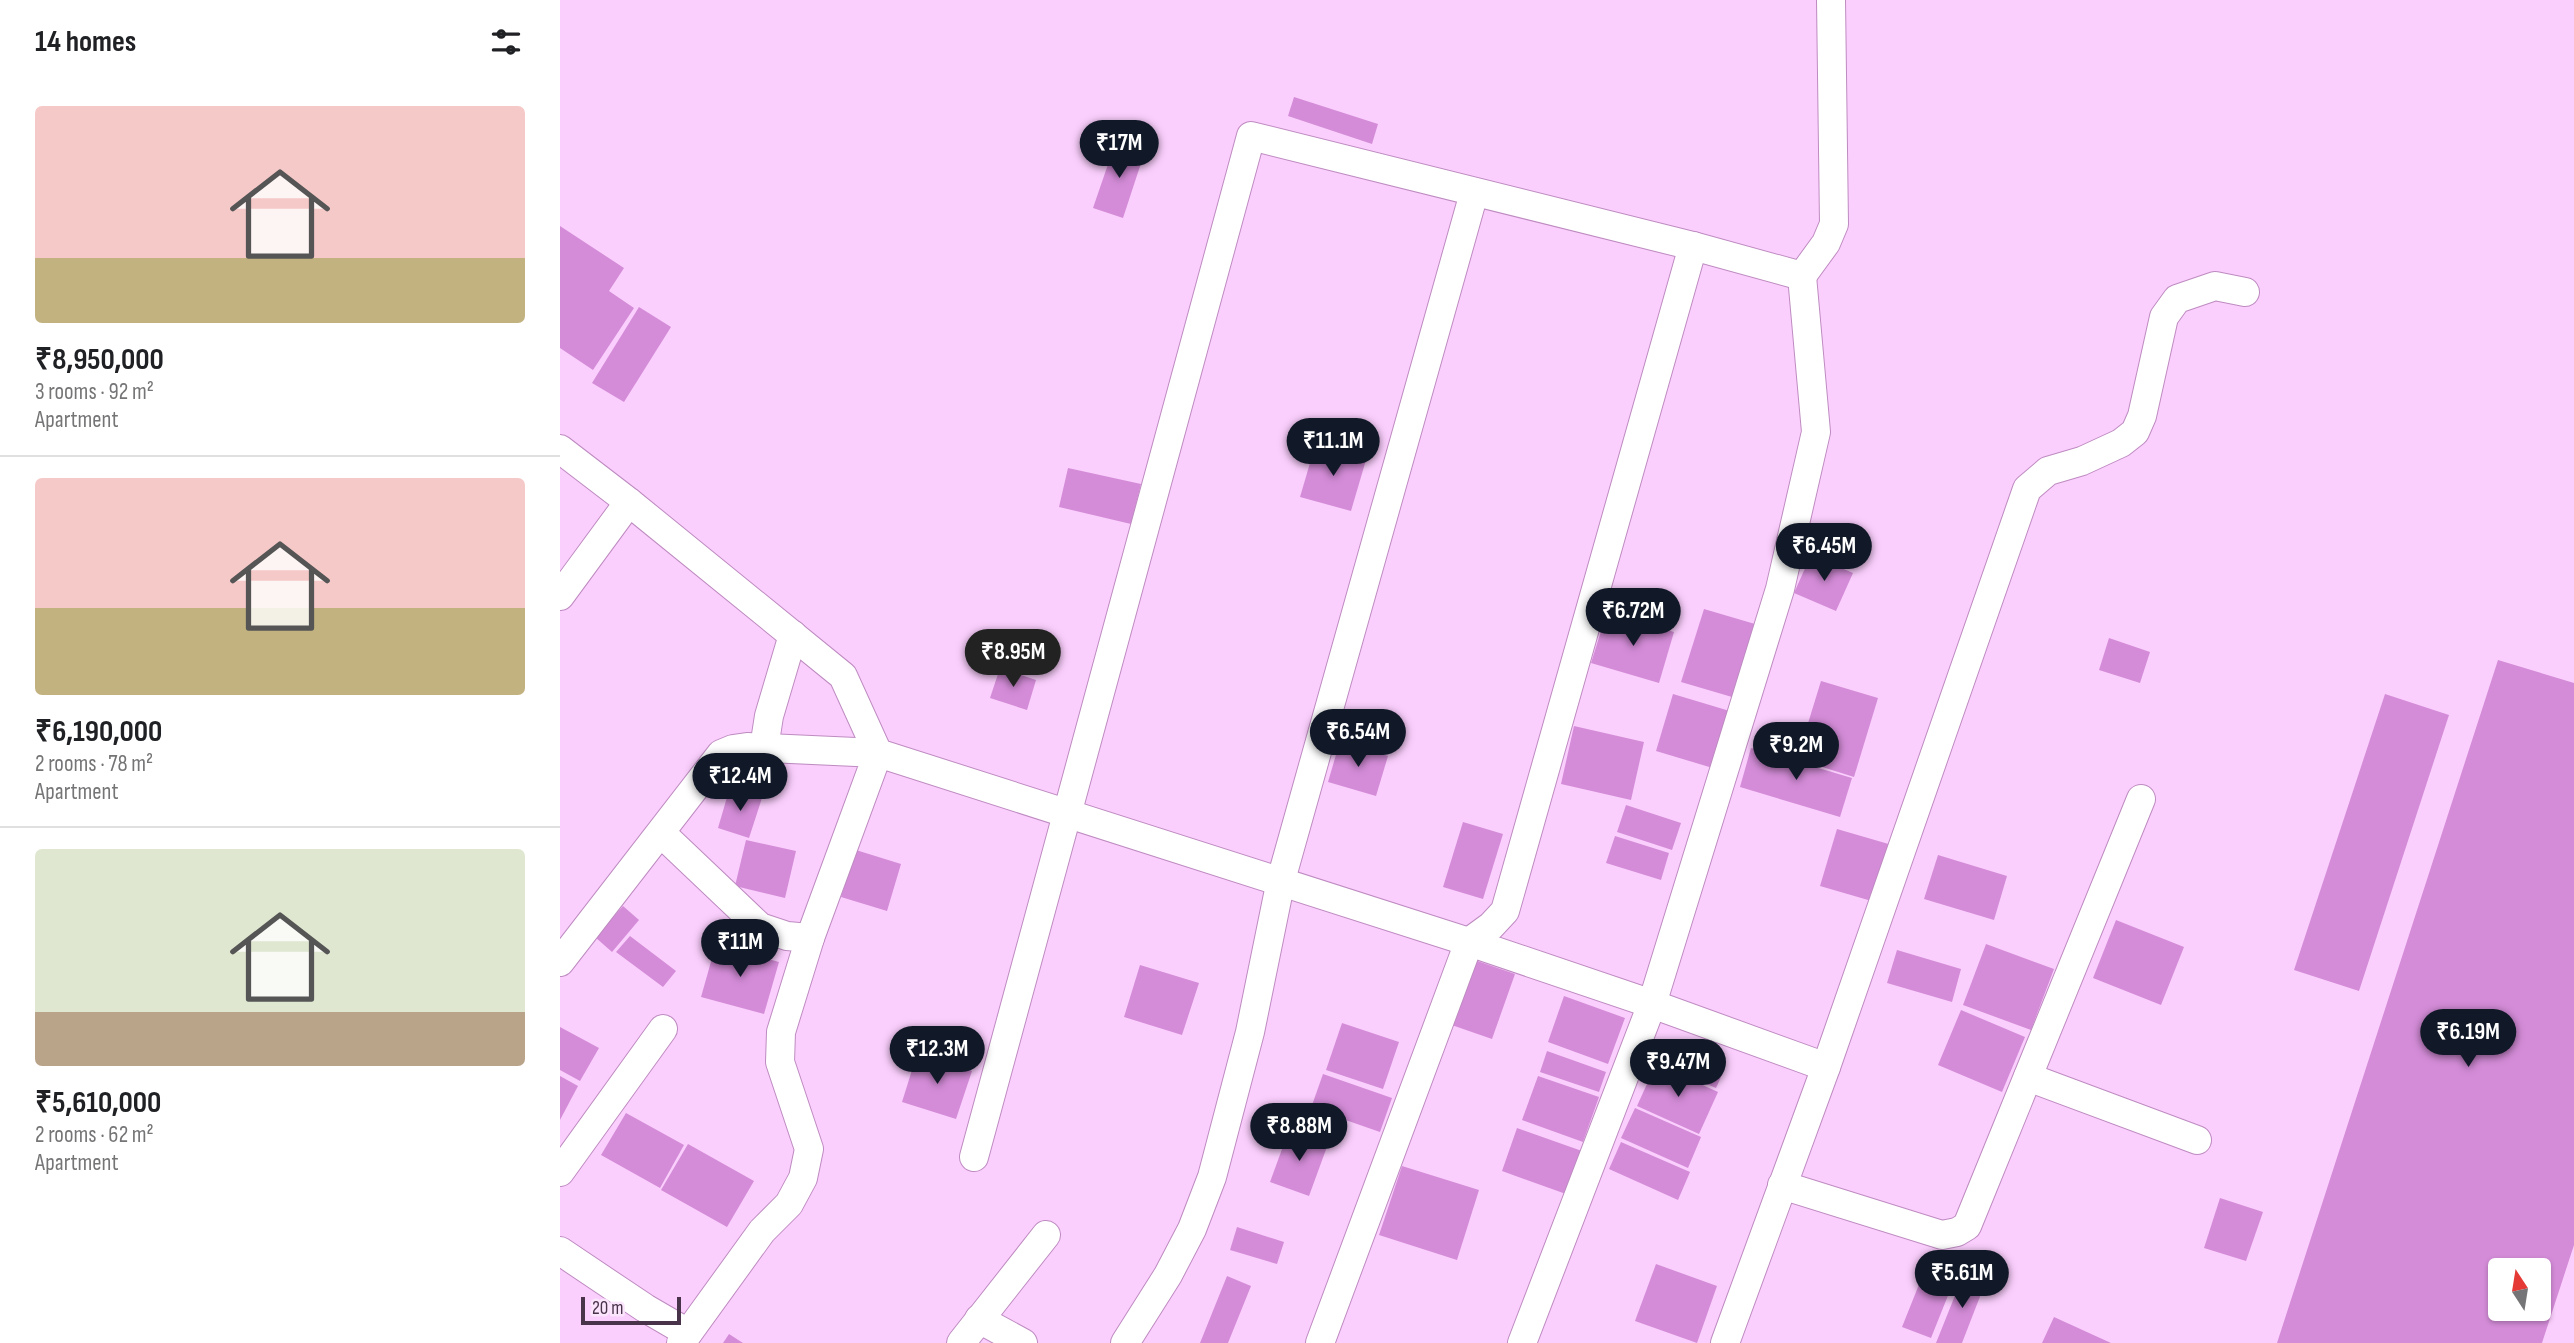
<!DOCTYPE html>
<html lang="en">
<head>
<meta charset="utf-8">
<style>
  :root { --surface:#fff; --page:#f6f6f6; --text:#202124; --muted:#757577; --line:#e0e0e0; --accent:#111827 }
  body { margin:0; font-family:"Sofia Sans Condensed",sans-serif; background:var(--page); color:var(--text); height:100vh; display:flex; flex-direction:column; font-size:26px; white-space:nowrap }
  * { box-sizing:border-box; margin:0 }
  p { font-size:23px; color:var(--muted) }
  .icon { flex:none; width:38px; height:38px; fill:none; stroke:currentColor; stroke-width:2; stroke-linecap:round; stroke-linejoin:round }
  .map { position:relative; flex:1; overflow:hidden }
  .drawer { display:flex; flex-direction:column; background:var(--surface); width:560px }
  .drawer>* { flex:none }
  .needle { width:46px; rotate:348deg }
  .tools { position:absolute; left:1928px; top:1258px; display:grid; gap:14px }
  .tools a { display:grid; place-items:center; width:63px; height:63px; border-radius:7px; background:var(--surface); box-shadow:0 2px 5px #0004; font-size:35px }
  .scale { position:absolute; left:21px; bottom:18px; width:100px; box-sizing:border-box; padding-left:7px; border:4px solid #49334a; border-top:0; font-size:19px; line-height:24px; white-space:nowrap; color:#49334a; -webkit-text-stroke:5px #fbe5fc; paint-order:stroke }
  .price { position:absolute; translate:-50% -60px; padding:0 16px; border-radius:24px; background:var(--accent); color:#fff; font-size:23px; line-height:46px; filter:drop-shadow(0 2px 4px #0008) }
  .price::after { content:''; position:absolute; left:50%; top:42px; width:21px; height:16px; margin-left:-10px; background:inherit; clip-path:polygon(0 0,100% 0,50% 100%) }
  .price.current { background:#222; color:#fff }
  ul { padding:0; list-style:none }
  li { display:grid; align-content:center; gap:14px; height:371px; padding:0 35px }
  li+li { border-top:2px solid var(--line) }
  li span { display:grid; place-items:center; height:217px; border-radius:7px; color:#555 }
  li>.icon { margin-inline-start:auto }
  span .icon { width:126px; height:126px; fill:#fffc; stroke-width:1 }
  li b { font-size:30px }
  h2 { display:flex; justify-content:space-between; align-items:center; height:84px; padding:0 35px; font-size:30px }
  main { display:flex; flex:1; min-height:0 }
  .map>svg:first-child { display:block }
</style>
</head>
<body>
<main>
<section class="drawer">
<h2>14 homes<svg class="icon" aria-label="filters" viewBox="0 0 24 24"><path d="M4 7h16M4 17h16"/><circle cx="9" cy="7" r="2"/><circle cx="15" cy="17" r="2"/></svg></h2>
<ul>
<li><span style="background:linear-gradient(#f6c9c9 70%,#c2b280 0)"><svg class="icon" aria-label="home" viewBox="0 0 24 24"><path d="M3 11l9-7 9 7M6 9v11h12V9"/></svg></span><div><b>₹8,950,000</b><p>3 rooms · 92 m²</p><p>Apartment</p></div></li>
<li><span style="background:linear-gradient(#f6c9c9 60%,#c2b280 0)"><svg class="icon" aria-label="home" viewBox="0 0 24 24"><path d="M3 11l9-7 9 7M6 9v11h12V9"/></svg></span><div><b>₹6,190,000</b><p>2 rooms · 78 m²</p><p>Apartment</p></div></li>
<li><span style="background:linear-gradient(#dfe7d0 75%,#b9a48a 0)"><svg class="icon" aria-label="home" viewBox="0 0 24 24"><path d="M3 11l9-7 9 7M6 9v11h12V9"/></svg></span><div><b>₹5,610,000</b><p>2 rooms · 62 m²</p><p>Apartment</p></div></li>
</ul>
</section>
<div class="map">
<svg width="2014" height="1343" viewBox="0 0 2014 1343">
  <rect width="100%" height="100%" fill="#fbcffd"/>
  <g fill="#d48cd8" fill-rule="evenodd">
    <path d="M734,97L818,124L812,144L728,116Z"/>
    <path d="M556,141L585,151L563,218L533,208Z"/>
    <path d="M0,226L64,268L49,291L74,308L33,370L0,348Z"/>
    <path d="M79,307L111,327L64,402L32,383Z"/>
    <path d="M755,446L806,460L791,511L740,497Z"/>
    <path d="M508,468L581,484L571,524L499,507Z"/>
    <path d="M1251,555L1293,573L1276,611L1234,593Z"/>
    <path d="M1144,609L1195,624L1172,697L1121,682Z"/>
    <path d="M1047,612L1114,632L1099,683L1031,663Z"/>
    <path d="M1549,638L1590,652L1580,683L1539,670Z"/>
    <path d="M1938,660L2014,683V1245L1982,1343H1717ZM1941,1270H1979V1309H1941Z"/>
    <path d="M440,668L476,680L467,710L430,698Z"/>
    <path d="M1261,681L1318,698L1294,777L1237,759Z"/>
    <path d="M1113,694L1173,712L1156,769L1096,751Z"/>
    <path d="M1825,694L1889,715L1799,991L1734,970Z"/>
    <path d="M1014,726L1084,742L1071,800L1001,784Z"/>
    <path d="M780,741L828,756L816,796L768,782Z"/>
    <path d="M1191,748L1292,778L1280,817L1180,787Z"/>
    <path d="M170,787L202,798L189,838L158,828Z"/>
    <path d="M1066,805L1121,823L1112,850L1057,832Z"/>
    <path d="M903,822L943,834L923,899L883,887Z"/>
    <path d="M1277,829L1332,845L1315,902L1260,886Z"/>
    <path d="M1055,836L1109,853L1101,880L1046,863Z"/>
    <path d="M186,840L236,851L225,898L175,886Z"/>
    <path d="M296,850L341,864L327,911L281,897Z"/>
    <path d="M1378,855L1447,876L1434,920L1364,899Z"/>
    <path d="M63,906L79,920L52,952L35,937Z"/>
    <path d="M1556,920L1624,947L1601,1005L1533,978Z"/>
    <path d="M70,936L116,971L103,987L56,952Z"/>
    <path d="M156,944L219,962L204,1014L141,997Z"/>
    <path d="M1426,944L1494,969L1471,1030L1403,1005Z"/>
    <path d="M1337,950L1401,969L1392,1002L1327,983Z"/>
    <path d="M906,957L955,974L932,1039L883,1022Z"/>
    <path d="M580,965L639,983L622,1035L564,1017Z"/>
    <path d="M1004,996L1065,1018L1048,1064L988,1042Z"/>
    <path d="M1401,1010L1465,1037L1442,1092L1378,1065Z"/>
    <path d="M782,1023L839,1042L823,1089L766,1070Z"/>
    <path d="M0,1027L39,1048L20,1081L0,1070Z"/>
    <path d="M1104,1041L1165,1068L1156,1088L1094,1062Z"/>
    <path d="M987,1051L1046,1072L1039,1092L980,1072Z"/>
    <path d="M357,1054L412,1071L396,1119L342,1102Z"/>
    <path d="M1096,1064L1158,1092L1139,1134L1077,1106Z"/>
    <path d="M763,1074L832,1098L820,1132L751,1108Z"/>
    <path d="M0,1076L18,1086L0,1120Z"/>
    <path d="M978,1076L1039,1097L1023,1142L962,1120Z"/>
    <path d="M1075,1108L1141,1137L1128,1168L1061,1138Z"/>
    <path d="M66,1113L124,1145L100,1188L41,1155Z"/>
    <path d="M957,1128L1022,1151L1006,1194L942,1171Z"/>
    <path d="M729,1130L768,1144L749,1196L710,1182Z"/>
    <path d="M1061,1142L1130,1172L1118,1200L1049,1169Z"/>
    <path d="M128,1144L194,1181L167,1227L101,1190Z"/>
    <path d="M842,1166L919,1190L897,1260L819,1235Z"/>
    <path d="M1660,1198L1703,1212L1686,1261L1644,1248Z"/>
    <path d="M677,1227L724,1242L717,1264L670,1250Z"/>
    <path d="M1096,1264L1157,1286L1137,1343L1075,1321Z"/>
    <path d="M1366,1267L1395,1278L1371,1338L1342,1327Z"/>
    <path d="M1404,1273L1426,1281L1402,1343H1376Z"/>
    <path d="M667,1276L691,1286L668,1343H640Z"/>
    <path d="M1494,1317L1551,1343H1482Z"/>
    <path d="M169,1334L183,1343H163Z"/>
  </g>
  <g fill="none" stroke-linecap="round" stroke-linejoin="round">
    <g stroke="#be8bc1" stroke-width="30">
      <g id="street">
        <path d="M0,449L69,502L283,676L318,753L909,942L1092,1004L1266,1067"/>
        <path d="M0,596L69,502"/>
        <path d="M204,748L209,716L233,635"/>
        <path d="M101,833L200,927L227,936L250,938"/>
        <path d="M0,962L161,754L173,749L187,747L318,753L250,938L221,1032L220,1062L249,1149L243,1178L229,1204L202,1231L121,1343"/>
        <path d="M1468,1077L1637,1140"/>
        <path d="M414,1157L691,136L1133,246L1242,276L1266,243L1274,224L1271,0"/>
        <path d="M0,1172L103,1029"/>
        <path d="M1222,1185L1382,1235L1397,1232L1407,1226L1581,799"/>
        <path d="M0,1251L85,1308L128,1333"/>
        <path d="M419,1319L463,1343"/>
        <path d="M401,1343L486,1235"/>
        <path d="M565,1343L608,1275L632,1229L652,1177L690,1032L721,880L914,193"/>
        <path d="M760,1343L909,942L931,926L945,911L1133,246"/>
        <path d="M962,1343L1092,1004L1220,589L1256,432L1242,276"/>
        <path d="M1165,1343L1266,1067L1467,489L1488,471L1522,461L1561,443L1575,432L1582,416L1604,317L1617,299L1655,286L1685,292"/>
      </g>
    </g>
    <use href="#street" stroke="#fff" stroke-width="28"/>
  </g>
</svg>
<div class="tools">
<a><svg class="needle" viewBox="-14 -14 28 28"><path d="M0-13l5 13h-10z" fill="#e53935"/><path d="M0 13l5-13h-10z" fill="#757577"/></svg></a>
</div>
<div class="scale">20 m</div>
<b class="price" style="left:559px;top:180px">₹17M</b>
<b class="price" style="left:773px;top:478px">₹11.1M</b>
<b class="price" style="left:1264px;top:583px">₹6.45M</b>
<b class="price" style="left:1073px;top:648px">₹6.72M</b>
<b class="price current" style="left:453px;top:689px">₹8.95M</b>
<b class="price" style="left:798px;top:769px">₹6.54M</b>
<b class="price" style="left:1236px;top:782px">₹9.2M</b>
<b class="price" style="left:180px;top:813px">₹12.4M</b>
<b class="price" style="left:180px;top:979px">₹11M</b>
<b class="price" style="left:1908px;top:1069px">₹6.19M</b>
<b class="price" style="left:377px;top:1086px">₹12.3M</b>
<b class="price" style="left:1118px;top:1099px">₹9.47M</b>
<b class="price" style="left:739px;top:1163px">₹8.88M</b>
<b class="price" style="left:1402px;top:1310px">₹5.61M</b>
</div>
</main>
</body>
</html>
